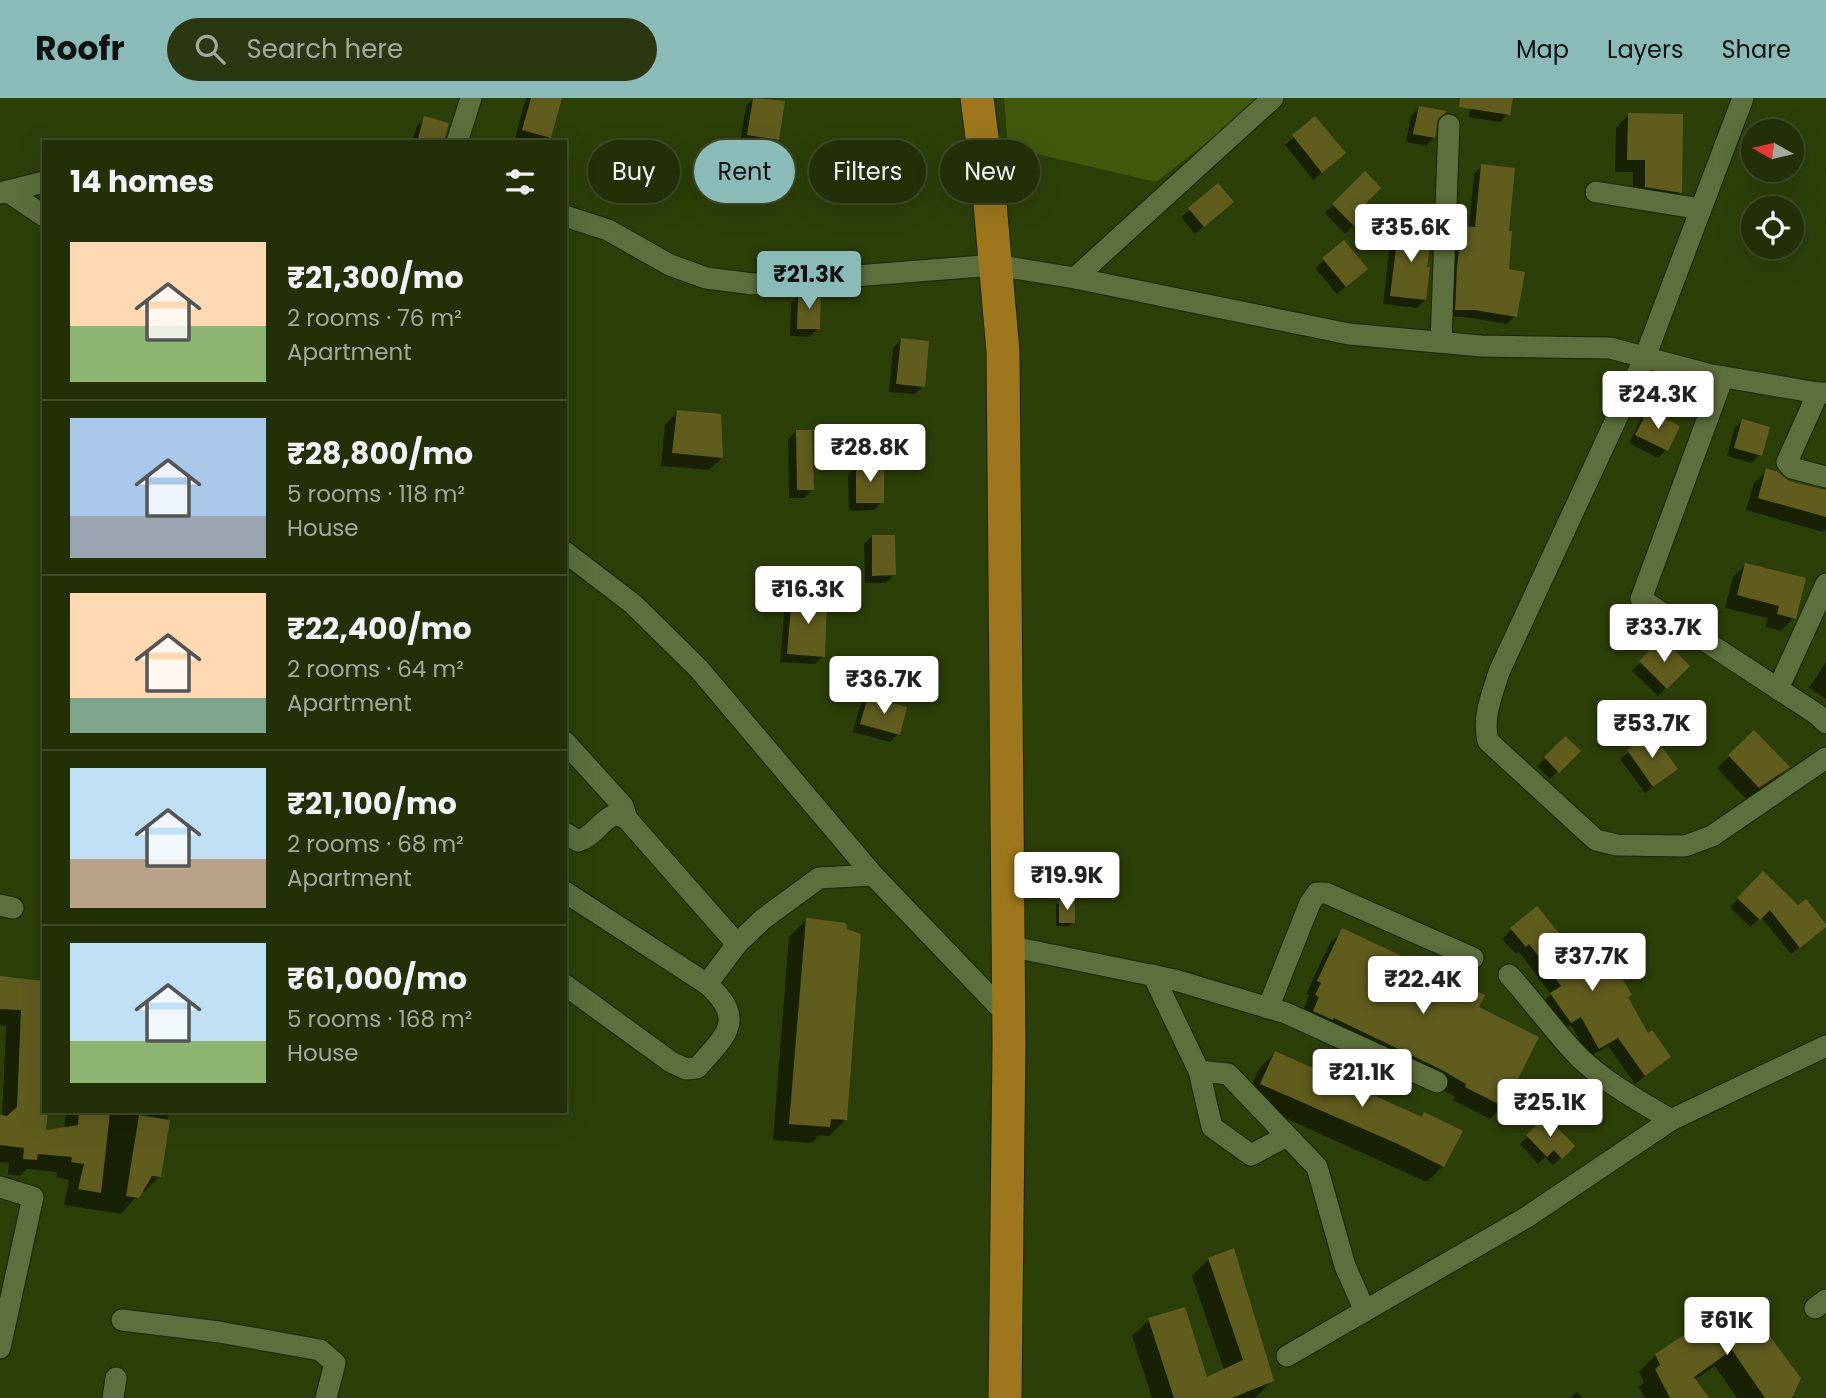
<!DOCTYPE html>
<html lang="en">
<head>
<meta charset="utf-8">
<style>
  :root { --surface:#222f07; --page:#2a3711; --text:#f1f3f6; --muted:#a2a99b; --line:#3f4a28; --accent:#8bbbb9 }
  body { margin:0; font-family:Poppins,sans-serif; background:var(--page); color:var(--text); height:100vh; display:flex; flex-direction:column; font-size:26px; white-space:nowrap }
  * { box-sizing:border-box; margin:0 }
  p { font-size:23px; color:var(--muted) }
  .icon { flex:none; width:38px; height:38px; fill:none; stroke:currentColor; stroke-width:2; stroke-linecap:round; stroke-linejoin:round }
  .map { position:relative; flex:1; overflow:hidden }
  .panel { position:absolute; left:42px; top:42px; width:525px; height:973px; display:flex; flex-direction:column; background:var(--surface); border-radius:0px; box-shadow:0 7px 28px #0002,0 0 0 2px var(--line) }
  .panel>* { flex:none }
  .hud { position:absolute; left:588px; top:42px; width:665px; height:63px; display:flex; gap:14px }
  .needle { width:46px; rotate:278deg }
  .tools { position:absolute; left:1741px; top:21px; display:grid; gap:14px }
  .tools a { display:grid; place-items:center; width:63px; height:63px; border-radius:50%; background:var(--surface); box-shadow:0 7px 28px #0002,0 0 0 2px var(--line); font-size:35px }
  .price { position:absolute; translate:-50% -60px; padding:0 16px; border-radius:7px; background:#fff; color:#222; font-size:23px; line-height:46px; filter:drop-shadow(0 2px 4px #0008) }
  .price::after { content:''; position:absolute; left:50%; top:42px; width:21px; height:16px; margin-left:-10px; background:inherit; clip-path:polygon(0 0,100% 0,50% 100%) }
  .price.active { background:var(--accent); color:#111 }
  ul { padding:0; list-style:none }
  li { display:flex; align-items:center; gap:21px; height:175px; padding:0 28px }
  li+li { border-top:2px solid var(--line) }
  li span { display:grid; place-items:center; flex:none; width:196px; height:140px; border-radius:0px; color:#555 }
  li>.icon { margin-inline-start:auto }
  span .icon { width:84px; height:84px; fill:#fffc; stroke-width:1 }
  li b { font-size:30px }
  h2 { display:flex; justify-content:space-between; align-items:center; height:84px; padding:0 28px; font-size:30px }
  .pill { padding:0 24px; border-radius:32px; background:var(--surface); box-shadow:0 7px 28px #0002,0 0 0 2px var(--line); font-size:24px; line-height:63px }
  .pill.active { background:var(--accent); color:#111 }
  header { display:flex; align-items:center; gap:42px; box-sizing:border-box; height:98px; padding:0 35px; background:var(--accent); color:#111 }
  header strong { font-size:33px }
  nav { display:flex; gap:38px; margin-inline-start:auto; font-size:24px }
  .search { width:490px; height:63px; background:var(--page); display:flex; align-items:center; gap:18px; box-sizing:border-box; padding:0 24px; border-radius:38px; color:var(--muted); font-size:26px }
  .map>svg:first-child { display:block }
</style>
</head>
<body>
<header>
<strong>Roofr</strong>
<div class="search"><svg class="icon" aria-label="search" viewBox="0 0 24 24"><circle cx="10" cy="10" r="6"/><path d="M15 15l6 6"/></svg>Search here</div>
<nav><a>Map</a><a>Layers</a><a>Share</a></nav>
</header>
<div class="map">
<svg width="1826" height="1300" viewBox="0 0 1826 1300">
  <rect width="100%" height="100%" fill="#2d3f09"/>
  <path fill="#41590c" d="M1004,0H1264L1156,84L1008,49Z"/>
  <g fill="#0007">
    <path d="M526,0H560L549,39L545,44H528L515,40Z"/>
    <path d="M754,0L777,41L769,49L740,45L746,8Z"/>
    <path d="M1472,0H1511L1508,16L1500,24L1469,19Z"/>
    <path d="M1419,10L1436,22L1434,40L1426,48L1406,44L1411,18Z"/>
    <path d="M1628,17L1680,94L1667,106L1633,101V74H1615L1616,30Z"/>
    <path d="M425,20L442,44H412L417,28Z"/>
    <path d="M1315,20L1336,63L1313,82L1285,47Z"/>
    <path d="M1482,68L1507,134V173L1515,218L1507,226L1465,219H1448L1455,138L1463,130H1469L1474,76Z"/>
    <path d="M1365,76L1364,105L1370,111L1345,136L1325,115Z"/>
    <path d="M1218,87L1223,112L1195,136L1181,119Z"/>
    <path d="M1399,129L1425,202L1417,210L1383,206L1391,137Z"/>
    <path d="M1343,145L1357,179L1337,196L1315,170Z"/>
    <path d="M799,197L818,230L810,239L790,238L791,206Z"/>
    <path d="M901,242L923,288L915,296L889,294L893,250Z"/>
    <path d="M677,314L722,360L709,372L661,368L665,327Z"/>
    <path d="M1648,314L1666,352L1658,360L1629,345L1640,322Z"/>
    <path d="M1742,323L1760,357L1752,365L1727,358L1734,331Z"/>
    <path d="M796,333L812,392L804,400H789L788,342Z"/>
    <path d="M856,369L882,404L874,412L849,413L848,377Z"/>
    <path d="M1767,372L1788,384L1826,393V431L1823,434L1746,412L1754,385Z"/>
    <path d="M872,438L894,477L886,485H865L864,446Z"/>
    <path d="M1746,467L1794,520L1781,533L1765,529L1768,520L1725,510L1733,479Z"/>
    <path d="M793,498L823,558L815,566L780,564L785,506Z"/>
    <path d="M1662,542L1687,568L1658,598L1632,573Z"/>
    <path d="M1826,564V601L1809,590Z"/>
    <path d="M868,600L898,636L890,644L853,634L860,608Z"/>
    <path d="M1754,634L1787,669L1775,681L1746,701L1717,670Z"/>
    <path d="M1651,637L1667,679L1645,695L1620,661Z"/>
    <path d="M1565,640L1578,653L1550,681L1537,668Z"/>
    <path d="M1763,775L1798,809L1817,836L1791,856L1761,819L1750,829L1730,809Z"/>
    <path d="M1060,804L1073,824L1070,828H1056V807Z"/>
    <path d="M806,822L846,1021L829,1038L819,1037L812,1045L773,1042L789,839Z"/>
    <path d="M1511,832L1586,871L1669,959L1635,986L1608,948L1589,959L1571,927L1561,933L1542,906L1551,896L1519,854L1516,856L1502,841Z"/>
    <path d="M1343,833L1477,910L1502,1008L1490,1021L1453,1002L1455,999L1430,984L1301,926L1308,912L1304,910L1309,897L1306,896L1330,845Z"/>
    <path d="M0,879L44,885V1034L64,1031L66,1013H169L160,1078L144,1094H140L121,1116L64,1107L69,1082L56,1079L57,1074L26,1071L20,1078L8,1076L9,1065L0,1064V1018L2,1019L6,928L0,927Z"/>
    <path d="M1275,955L1443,1068L1427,1084L1245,1002L1259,971Z"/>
    <path d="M1546,1020L1573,1048L1553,1067L1545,1059L1538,1066L1520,1046Z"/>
    <path d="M1209,1161L1272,1283L1255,1300H1152L1132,1238L1149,1222L1206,1281L1224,1272L1192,1178Z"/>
    <path d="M1721,1215L1795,1300H1737L1715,1268L1694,1282L1707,1300H1645L1639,1289L1644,1285L1639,1274L1656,1257Z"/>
    <path d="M1577,1294L1582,1300H1570Z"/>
  </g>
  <g fill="#605c1e">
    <path d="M531,0H562L551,40L522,32Z"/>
    <path d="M753,0L785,3L779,42L747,37Z"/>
    <path d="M1460,0H1513L1510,17L1459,9Z"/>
    <path d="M1419,8L1447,13L1438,21L1435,40L1413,36Z"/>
    <path d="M1628,15L1683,16L1682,95L1645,89V62H1627Z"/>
    <path d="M424,18L449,25L444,44H417Z"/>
    <path d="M1315,18L1346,55L1322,75L1292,37Z"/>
    <path d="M1481,66L1515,70L1509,133H1512L1509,171L1525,174L1517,219L1474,212H1455L1457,169L1462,128L1475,129Z"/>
    <path d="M1365,73L1381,90L1366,105L1372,111L1355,129L1332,106Z"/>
    <path d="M1218,85L1234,104L1204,129L1188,110Z"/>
    <path d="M1399,127L1420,130L1431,141L1427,169H1430L1426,202L1390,198Z"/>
    <path d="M1344,142L1368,171L1346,189L1322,160Z"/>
    <path d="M821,194L820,231H797L798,196Z"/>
    <path d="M901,240L929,243L925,289L896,286Z"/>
    <path d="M677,312L721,316L723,360L672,355Z"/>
    <path d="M1648,312L1680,328L1668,353L1635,337Z"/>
    <path d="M1742,321L1770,329L1762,358L1734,350Z"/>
    <path d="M796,332H812L814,392H797Z"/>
    <path d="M884,366V405H856V367Z"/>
    <path d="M1766,370L1778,374L1789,383L1826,392V419L1758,400Z"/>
    <path d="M872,437H895L896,477L872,478Z"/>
    <path d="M1745,465L1806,480L1796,521L1777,516L1779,508L1737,497Z"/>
    <path d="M792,496L827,498L825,559L787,556Z"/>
    <path d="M1662,540L1690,568L1667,591L1639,563Z"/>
    <path d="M868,598L907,609L900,637L860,626Z"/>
    <path d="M1754,632L1790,669L1759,690L1728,657Z"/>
    <path d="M1651,634L1678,671L1653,689L1627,652Z"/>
    <path d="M1565,638L1581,653L1559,675L1544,659Z"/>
    <path d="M1763,773L1798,807L1806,801L1826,826V829L1800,850L1770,812L1760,822L1737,800Z"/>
    <rect x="1059" y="802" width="16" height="23"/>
    <path d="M1537,808L1586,869L1608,856L1632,897L1628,899L1648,935L1652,932L1671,959L1645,978L1618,940L1599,951L1581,919L1571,925L1550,895L1561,888L1529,846L1526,849L1510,830Z"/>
    <path d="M806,820L846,825L847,831L861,836L847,1022L831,1021L830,1029L789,1026Z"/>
    <path d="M1342,830L1485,897L1479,909L1539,939L1504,1009L1465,989L1466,986L1442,972L1334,920L1333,922L1313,913L1319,899L1315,897L1321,885L1317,883Z"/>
    <path d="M0,878L44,883V1013H48L46,1032L78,1027L79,1013L110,1015L101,1095L78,1091L84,1066L71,1064L72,1059L38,1056L37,1062L23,1061L24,1050L0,1047V1017L7,1018L17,1009L21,912L0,911Z"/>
    <path d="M1275,953L1422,1019L1424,1014L1463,1033L1444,1069L1400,1047L1260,986Z"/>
    <path d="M139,1017L170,1022L161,1079L152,1078L139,1100L126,1098Z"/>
    <path d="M1546,1018L1575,1048L1562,1061L1554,1052L1547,1059L1526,1037Z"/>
    <path d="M1234,1150L1274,1283L1232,1300H1174L1148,1220L1185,1209L1207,1279L1243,1262L1208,1160Z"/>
    <path d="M1744,1204L1801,1280L1792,1300H1765L1732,1252L1694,1279L1709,1300H1670L1655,1271L1660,1267L1655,1256L1721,1213L1730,1218Z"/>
  </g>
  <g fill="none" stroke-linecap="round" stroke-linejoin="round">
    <g stroke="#172400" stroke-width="23">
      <g id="street">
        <path d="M1743,0L1645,259L1499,574C1492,597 1482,619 1488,643L1586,733L1596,742L1617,747L1685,748L1712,738L1826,660"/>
        <path d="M457,44L471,0"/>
        <path d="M7,93L44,118"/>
        <path d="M1596,94L1701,111"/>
        <path d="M0,95L44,84"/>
        <path d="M565,118L608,132L670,167L706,180L753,186L995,167L1075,180L1349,236L1481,248L1610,250L1707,276L1818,295H1826"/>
        <path d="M1075,180L1273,0"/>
        <path d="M1441,244L1449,27"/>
        <path d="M1723,279L1641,501L1818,617L1826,625"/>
        <path d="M1818,295L1787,364L1792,370L1826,379"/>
        <path d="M565,454L633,506L699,571L873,777L1009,919"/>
        <path d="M1778,591L1826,486"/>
        <path d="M565,644L623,708L627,721"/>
        <path d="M565,735L578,743C594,739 600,722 616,716L627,721L737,846"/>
        <path d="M565,794L707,886"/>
        <path d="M0,807L13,810"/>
        <path d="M1008,848L1175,882L1286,915L1437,984"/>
        <path d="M1153,877L1199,973L1212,1029L1251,1057L1287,1038"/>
        <path d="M1509,877C1534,904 1554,934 1580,960C1606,985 1640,1003 1671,1022"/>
        <path d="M565,887L671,964L686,971L697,970C726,937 747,922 707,886L737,846L763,821L819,780L873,777"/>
        <path d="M1268,910L1310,805L1317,795H1326L1473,860"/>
        <path d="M1199,973L1228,976L1317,1069L1345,1168L1365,1213"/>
        <path d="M0,1089L33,1099L0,1250"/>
        <path d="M1815,1210L1826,1202"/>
        <path d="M122,1222L219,1234L320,1252L335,1265L326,1300"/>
        <path d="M1287,1258L1527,1119L1671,1022L1826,948"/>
        <path d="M113,1300L116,1280"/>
      </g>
    </g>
    <g stroke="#172400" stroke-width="35">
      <path id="primary" d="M977,0L989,94L1003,253L1009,946L1005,1300"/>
    </g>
    <use href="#street" stroke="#5c6f3c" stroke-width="21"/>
    <use href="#primary" stroke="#9d761d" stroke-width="33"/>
  </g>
</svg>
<div class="tools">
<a><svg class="needle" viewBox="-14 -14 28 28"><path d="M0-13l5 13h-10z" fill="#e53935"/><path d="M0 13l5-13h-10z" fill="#a2a99b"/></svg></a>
<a><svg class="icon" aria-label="locate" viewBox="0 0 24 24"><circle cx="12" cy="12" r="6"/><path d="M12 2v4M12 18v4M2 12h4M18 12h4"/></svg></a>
</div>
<b class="price" style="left:1411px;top:166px">₹35.6K</b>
<b class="price active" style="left:809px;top:213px">₹21.3K</b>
<b class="price" style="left:1658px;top:333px">₹24.3K</b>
<b class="price" style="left:870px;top:386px">₹28.8K</b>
<b class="price" style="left:808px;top:528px">₹16.3K</b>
<b class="price" style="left:1664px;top:566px">₹33.7K</b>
<b class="price" style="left:884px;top:618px">₹36.7K</b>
<b class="price" style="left:1652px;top:662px">₹53.7K</b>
<b class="price" style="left:1067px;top:814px">₹19.9K</b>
<b class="price" style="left:1592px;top:895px">₹37.7K</b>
<b class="price" style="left:1423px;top:918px">₹22.4K</b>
<b class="price" style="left:1362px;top:1011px">₹21.1K</b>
<b class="price" style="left:1550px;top:1041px">₹25.1K</b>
<b class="price" style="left:1727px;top:1259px">₹61K</b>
<div class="hud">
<a class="pill">Buy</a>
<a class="pill active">Rent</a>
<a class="pill">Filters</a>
<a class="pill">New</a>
</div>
<section class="panel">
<h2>14 homes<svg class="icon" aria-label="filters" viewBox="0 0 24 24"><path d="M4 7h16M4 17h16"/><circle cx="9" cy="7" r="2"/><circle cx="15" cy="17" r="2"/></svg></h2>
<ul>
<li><span style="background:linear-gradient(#ffd9b3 60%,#8fb573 0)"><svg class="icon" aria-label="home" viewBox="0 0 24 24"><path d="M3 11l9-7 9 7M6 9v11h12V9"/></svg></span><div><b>₹21,300/mo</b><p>2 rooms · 76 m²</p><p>Apartment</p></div></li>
<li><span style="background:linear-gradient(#a9c7e8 70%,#9aa5b1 0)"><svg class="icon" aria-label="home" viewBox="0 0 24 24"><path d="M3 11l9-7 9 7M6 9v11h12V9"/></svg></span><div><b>₹28,800/mo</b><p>5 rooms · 118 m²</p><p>House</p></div></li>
<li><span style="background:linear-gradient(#ffd9b3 75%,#7fa58c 0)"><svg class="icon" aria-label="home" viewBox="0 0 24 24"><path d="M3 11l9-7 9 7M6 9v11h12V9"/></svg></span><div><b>₹22,400/mo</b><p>2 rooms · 64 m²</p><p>Apartment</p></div></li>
<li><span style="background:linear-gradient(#bfe0f5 65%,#b9a48a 0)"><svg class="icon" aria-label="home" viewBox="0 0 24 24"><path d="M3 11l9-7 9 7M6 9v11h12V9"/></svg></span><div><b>₹21,100/mo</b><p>2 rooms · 68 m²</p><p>Apartment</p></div></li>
<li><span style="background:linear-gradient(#bfe0f5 70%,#8fb573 0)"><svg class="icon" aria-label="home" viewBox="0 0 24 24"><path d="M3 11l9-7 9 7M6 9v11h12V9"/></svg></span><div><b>₹61,000/mo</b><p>5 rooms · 168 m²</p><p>House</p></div></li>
</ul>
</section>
</div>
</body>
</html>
